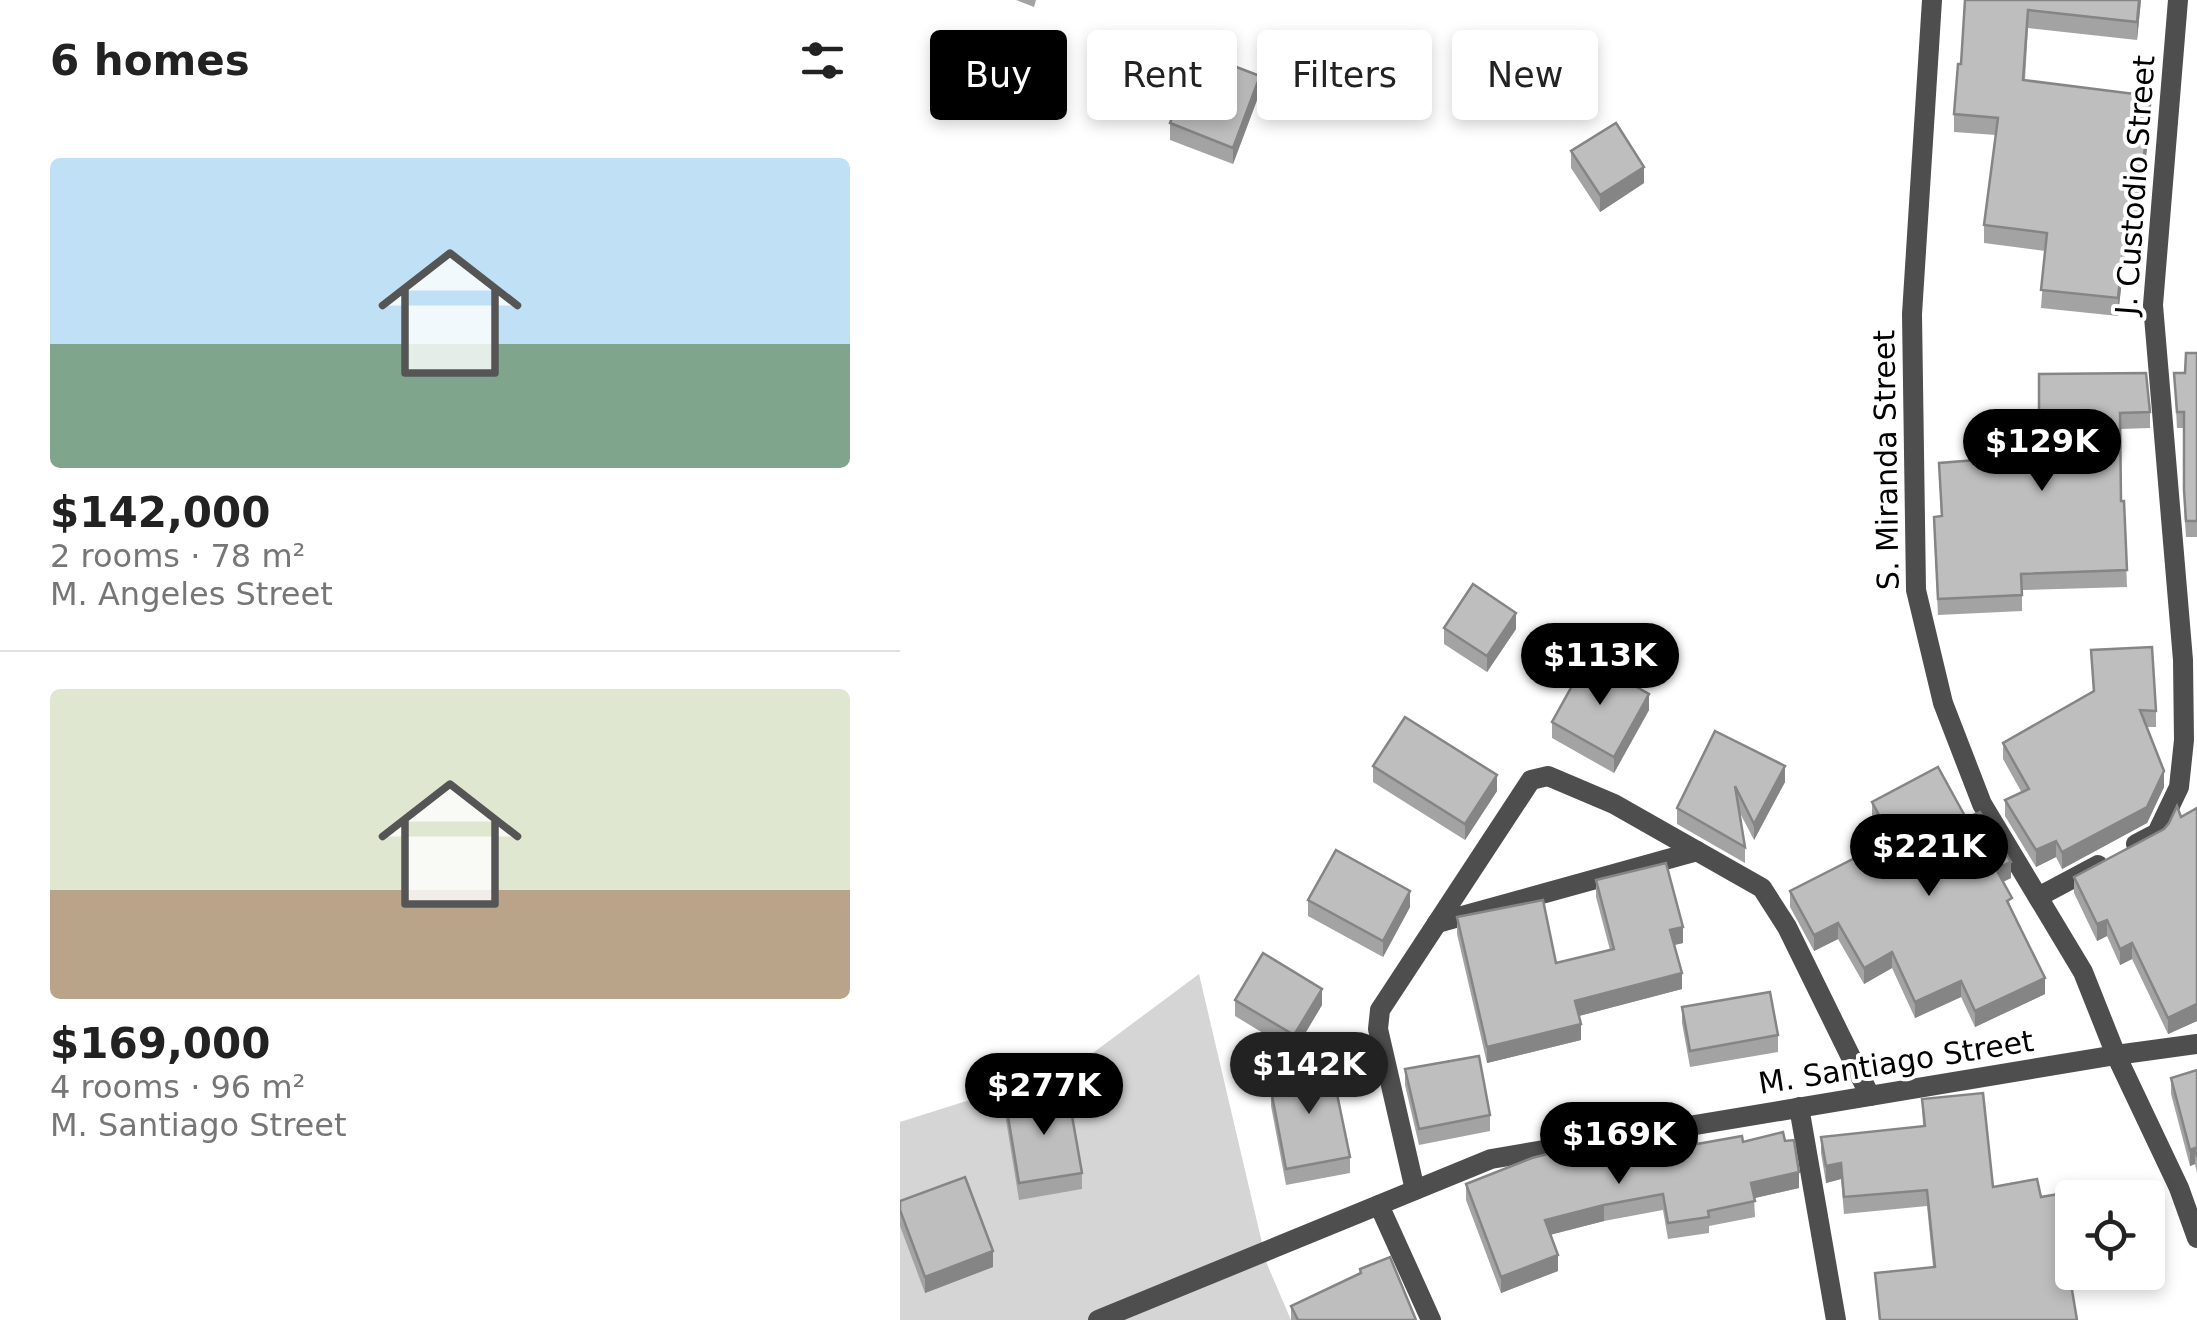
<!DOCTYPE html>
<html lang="en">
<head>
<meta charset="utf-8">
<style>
  :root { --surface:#fff; --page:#f6f6f6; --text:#222; --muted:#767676; --line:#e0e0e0; --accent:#000 }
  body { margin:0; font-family:"DejaVu Sans",sans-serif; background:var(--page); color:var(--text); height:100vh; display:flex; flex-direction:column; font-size:38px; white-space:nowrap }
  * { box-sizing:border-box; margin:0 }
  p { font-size:32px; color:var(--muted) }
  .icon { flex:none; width:55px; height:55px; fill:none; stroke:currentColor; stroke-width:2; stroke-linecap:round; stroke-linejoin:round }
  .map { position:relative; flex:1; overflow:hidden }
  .panel { display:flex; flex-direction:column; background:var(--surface); width:900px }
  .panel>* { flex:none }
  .hud { position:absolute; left:30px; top:30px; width:950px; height:90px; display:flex; gap:20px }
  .tools { position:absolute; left:1155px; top:1180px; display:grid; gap:20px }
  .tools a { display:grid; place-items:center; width:110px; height:110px; border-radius:10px; background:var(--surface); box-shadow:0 5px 15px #0003; font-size:50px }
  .price { position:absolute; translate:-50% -85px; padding:0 22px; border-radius:35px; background:var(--accent); color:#fff; font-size:32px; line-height:65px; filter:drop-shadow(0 2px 5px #0008) }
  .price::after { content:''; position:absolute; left:50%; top:60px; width:30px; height:22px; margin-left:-15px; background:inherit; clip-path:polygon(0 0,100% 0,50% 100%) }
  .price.on { background:#222; color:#fff }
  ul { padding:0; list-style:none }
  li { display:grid; align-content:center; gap:20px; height:530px; padding:0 50px }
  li+li { border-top:2px solid var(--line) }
  li span { display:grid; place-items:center; height:310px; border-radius:10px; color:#555 }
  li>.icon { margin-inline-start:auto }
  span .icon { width:180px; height:180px; fill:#fffc; stroke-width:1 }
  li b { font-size:42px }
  h2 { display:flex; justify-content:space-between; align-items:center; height:120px; padding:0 50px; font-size:42px }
  .pill { padding:0 35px; border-radius:10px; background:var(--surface); box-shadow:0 5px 15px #0003; font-size:35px; line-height:90px }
  .pill.on { background:var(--accent); color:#fff }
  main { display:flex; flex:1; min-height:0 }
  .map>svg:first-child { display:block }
</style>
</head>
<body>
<main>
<section class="panel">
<h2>6 homes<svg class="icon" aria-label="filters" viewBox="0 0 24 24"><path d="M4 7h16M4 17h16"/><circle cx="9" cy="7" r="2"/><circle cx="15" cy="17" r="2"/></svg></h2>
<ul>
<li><span style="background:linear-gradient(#bfe0f5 60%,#7fa58c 0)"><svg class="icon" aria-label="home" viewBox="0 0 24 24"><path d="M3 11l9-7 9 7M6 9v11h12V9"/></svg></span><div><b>$142,000</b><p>2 rooms · 78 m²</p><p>M. Angeles Street</p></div></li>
<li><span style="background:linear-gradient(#dfe7d0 65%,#b9a48a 0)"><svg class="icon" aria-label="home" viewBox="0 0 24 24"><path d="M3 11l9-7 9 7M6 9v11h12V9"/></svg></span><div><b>$169,000</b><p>4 rooms · 96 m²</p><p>M. Santiago Street</p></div></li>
</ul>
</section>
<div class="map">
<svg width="1297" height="1320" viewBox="0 0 1297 1320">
  <rect width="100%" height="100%" fill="#fff"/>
  <path fill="#d5d5d5" d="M299,974L367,1264L391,1320H0V1122L174,1067Z"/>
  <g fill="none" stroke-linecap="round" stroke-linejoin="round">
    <g stroke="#4e4e4e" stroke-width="20">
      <path d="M1032,0L1012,314L1016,590L1043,703L1082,804L1183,972L1216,1055L1279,1188L1297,1238"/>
      <path d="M1236,844L1257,833L1279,787L1284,740L1283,660L1253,305L1278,0"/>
      <path d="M1138,897L1198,865"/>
      <path d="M537,923L797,851"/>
      <path d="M899,1107L936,1320"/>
      <path d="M515,1190L478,1029L480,1010L631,780L648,776L714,804L862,888L887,927L970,1096"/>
      <path d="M479,1205L531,1320"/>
      <path d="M198,1320L591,1159L1216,1055L1297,1044"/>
    </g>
  </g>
  <g fill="#a3a3a3">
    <path d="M116,0H136L134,7Z"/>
    <path d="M1065,0H1241L1237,40L1128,28L1125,80L1251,113L1244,174L1239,252L1225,251L1218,316L1141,308L1145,251L1084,243V225L1096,135L1054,132V114L1061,64Z"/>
    <path d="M360,92L333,164L270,140V123Z"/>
    <path d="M671,151L744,183L700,212L671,168Z"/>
    <path d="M1297,353V537H1286L1284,506V428H1277L1274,373H1285Z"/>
    <path d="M1139,374L1250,412V428L1220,429L1221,501H1224L1227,587L1122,590V611L1038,615L1034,533L1041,517L1039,463L1139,455Z"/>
    <path d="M544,628L616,629L587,672L544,644Z"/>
    <path d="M1191,650L1256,711V727H1246L1264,787L1247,823L1162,869L1156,857L1136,867L1105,816V800L1122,793L1103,759V743L1193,692Z"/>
    <path d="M749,710L714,773L652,738V722Z"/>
    <path d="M815,731L885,782L854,840L839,811L845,847V863L777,824V808Z"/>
    <path d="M473,766L597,791L565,840L473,782Z"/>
    <path d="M972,802L1066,818L1111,878L1103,882L1112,911L1145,994L1075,1027L1061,997L1015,1018L992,968L964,984L938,939L914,951L890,907V891L986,843L972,818Z"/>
    <path d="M1297,808V1021L1268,1034L1232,959L1220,965L1207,936L1197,941L1174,893V877L1264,829Z"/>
    <path d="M696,880L783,943L774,945L782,989L679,1016L681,1040L587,1063L557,934V917L656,963L710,950L696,897Z"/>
    <path d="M408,900L510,907L483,957L408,916Z"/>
    <path d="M335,1000L422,1005L394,1052L335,1016Z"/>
    <path d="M782,1007L878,1035V1052L790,1067L782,1023Z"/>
    <path d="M505,1069L590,1115V1131L519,1145L505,1085Z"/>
    <path d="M1297,1070V1173L1295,1164L1290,1166L1271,1094V1078Z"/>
    <path d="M371,1077L450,1157V1173L386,1185L371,1106Z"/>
    <path d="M1022,1099L1093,1187L1141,1197L1172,1198V1272H1242V1275L1172,1288L1177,1320H979L975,1273L1033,1267L1027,1206L944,1214L941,1179L926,1183L921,1153V1137L1023,1127Z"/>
    <path d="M106,1104L182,1173V1189L119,1200L106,1120Z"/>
    <path d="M843,1142L899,1188L854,1198L855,1217L809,1226V1233L768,1239L763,1210L704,1221L650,1235L658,1271L601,1293L566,1200V1184L680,1152L747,1145Z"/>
    <path d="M0,1201L93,1267L25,1293L0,1226Z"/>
    <path d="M460,1269L516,1320H391V1306L460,1274Z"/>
  </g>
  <g fill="#858585">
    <path d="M1239,0H1241L1237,40V22Z"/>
    <path d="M360,76V92L333,164V148Z"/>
    <path d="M1251,96V113L1244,174L1239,252L1242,172Z"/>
    <path d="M744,167V183L700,212V195Z"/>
    <path d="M1225,233V251L1218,316V298Z"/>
    <path d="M616,613V629L587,672V656Z"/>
    <path d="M749,694V710L714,773V757Z"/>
    <path d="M885,766V782L854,840V824Z"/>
    <path d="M1264,771V787L1247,823L1162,869V852Z"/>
    <path d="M597,775V791L565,840V824Z"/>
    <path d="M1156,841V857L1136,867V850Z"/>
    <path d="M1111,862V878L1096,885V869Z"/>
    <path d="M510,891V907L483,957V941Z"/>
    <path d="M1207,920V936L1197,941V924Z"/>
    <path d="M938,923V939L914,951V935Z"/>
    <path d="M783,927V943L770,946V930Z"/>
    <path d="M1232,943V959L1220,965V949Z"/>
    <path d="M992,952V968L964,984V968Z"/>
    <path d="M782,973V989L675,1017V1001Z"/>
    <path d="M1145,978V994L1075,1027V1011Z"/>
    <path d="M1061,981V997L1015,1018V1002Z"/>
    <path d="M422,989V1005L394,1052V1035Z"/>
    <path d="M1297,1004V1021L1268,1034V1018Z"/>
    <path d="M681,1024V1040L587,1063V1047Z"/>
    <path d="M1295,1148V1164L1290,1166V1150Z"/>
    <path d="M941,1163V1179L926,1183V1166Z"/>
    <path d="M899,1172V1188L851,1199V1183Z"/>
    <path d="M704,1205V1221L645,1236V1220Z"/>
    <path d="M93,1251V1267L25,1293V1277Z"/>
    <path d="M658,1255V1271L601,1293V1277Z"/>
  </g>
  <g fill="#bebebe" stroke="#858585" stroke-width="2.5">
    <path d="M1065,0H1239L1237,22L1128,10L1123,80L1251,96L1242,172H1244L1239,234L1225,233L1218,298L1141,290L1147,233L1084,225L1098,118L1054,114L1058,64H1061Z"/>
    <path d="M297,52L360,76L333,148L270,123Z"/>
    <path d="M716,123L744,167L700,195L671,151Z"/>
    <path d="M1286,353H1297V521H1286L1284,490V412H1277L1274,373H1285Z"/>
    <path d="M1246,373L1250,412L1220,413L1221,501H1224L1227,570L1121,574L1122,595L1038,599L1034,517L1042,516L1039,463L1139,455V374Z"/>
    <path d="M573,584L616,613L587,656L544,628Z"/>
    <path d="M1252,647L1256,711L1240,710L1264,771L1247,807L1162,852L1156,841L1136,850L1105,800L1129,789L1103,743L1194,691L1191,650Z"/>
    <path d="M687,659L749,694L714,757L652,722Z"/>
    <path d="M505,717L597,775L565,824L473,766Z"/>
    <path d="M815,731L885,766L854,824L835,786L845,847L777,808Z"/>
    <path d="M1038,767L1066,818L1080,812L1111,862L1096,869L1112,898L1107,901L1145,978L1075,1011L1061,981L1015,1002L992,952L964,968L938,923L914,935L890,891L992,839L972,802Z"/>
    <path d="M1277,806L1281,817L1297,808V1004L1268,1018L1232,943L1220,949L1207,920L1197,924L1174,877L1264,829L1269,823Z"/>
    <path d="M436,850L510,891L483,941L408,900Z"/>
    <path d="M766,863L783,927L770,930L782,973L675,1001L681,1024L587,1047L557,917L643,900L656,963L714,949L696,880Z"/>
    <path d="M363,953L422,989L394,1035L335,1000Z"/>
    <path d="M870,992L878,1035L790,1051L782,1007Z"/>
    <path d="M579,1056L590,1115L519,1129L505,1069Z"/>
    <path d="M431,1065L450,1157L386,1169L371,1090V1077Z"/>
    <path d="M1297,1070V1157L1295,1148L1290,1150L1271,1078Z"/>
    <path d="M168,1093L182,1173L119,1183L106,1104Z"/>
    <path d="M1083,1093L1093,1187L1137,1179L1141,1197L1228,1182L1231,1198H1172V1271L1169,1272L1177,1320H980L975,1273L1035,1267L1027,1190L944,1197L941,1163L926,1166L921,1137L1025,1126L1022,1099Z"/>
    <path d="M883,1132L885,1141L894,1140L899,1172L851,1183L855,1201L808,1211L809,1217L768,1223L763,1194L704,1205L645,1220L658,1255L601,1277L566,1184L632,1158L678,1146L680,1152L746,1139L747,1145L796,1137L797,1144L842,1136L843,1142Z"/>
    <path d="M65,1177L93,1251L25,1277L0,1210V1201Z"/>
    <path d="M490,1257L516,1320H398L391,1306L461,1273L460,1269Z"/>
  </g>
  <g text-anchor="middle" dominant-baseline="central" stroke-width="8" stroke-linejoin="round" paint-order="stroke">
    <g font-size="30" fill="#000" stroke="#fff">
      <text transform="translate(1235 185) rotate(-86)">J. Custodio Street</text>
      <text transform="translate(986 460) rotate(-91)">S. Miranda Street</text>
      <text transform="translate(996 1062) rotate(-9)">M. Santiago Street</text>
    </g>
  </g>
</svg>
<div class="tools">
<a><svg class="icon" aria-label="locate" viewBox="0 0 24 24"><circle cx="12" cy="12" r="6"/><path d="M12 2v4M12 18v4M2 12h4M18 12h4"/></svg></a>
</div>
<b class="price" style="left:1142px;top:494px">$129K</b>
<b class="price" style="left:700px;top:708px">$113K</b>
<b class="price" style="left:1029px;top:899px">$221K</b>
<b class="price on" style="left:409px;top:1117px">$142K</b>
<b class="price" style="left:144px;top:1138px">$277K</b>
<b class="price" style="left:719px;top:1187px">$169K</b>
<div class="hud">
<a class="pill on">Buy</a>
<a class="pill">Rent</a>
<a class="pill">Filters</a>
<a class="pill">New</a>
</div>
</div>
</main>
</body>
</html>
